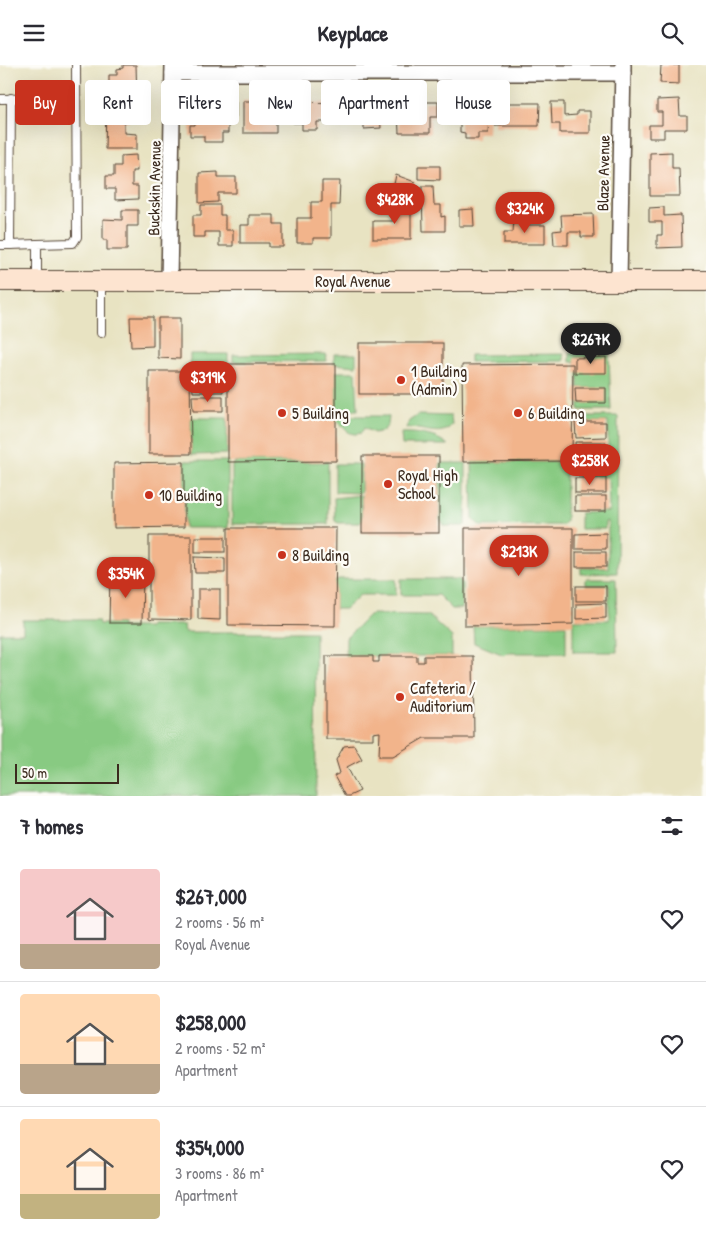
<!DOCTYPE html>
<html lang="en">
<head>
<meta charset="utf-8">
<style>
  :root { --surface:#fff; --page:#f7f7f7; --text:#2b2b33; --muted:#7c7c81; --line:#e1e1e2; --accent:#c8321e }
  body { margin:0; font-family:"Patrick Hand",sans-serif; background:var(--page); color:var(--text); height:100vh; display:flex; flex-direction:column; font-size:19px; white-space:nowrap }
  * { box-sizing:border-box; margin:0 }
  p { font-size:16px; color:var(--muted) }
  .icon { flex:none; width:28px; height:28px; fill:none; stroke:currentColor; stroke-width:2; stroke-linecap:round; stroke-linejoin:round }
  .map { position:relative; height:731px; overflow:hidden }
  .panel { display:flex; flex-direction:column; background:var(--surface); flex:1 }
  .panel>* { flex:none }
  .guide { position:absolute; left:15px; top:15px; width:676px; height:45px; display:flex; gap:10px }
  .scale { position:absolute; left:15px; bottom:12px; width:104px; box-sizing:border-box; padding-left:5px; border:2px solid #3b2a1e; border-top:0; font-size:14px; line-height:18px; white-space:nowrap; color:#3b2a1e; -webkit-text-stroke:4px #fdfcf7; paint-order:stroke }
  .price { position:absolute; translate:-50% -42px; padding:0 11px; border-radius:18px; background:var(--accent); color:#fff; font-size:16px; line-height:32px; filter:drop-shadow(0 1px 2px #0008) }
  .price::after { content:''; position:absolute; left:50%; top:30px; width:15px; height:11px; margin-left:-8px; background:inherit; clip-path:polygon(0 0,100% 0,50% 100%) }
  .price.active { background:#222; color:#fff }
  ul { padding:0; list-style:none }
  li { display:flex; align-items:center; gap:15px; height:125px; padding:0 20px }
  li+li { border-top:1px solid var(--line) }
  li span { display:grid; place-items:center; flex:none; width:140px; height:100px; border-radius:5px; color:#555 }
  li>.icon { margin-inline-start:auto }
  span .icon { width:60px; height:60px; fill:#fffc; stroke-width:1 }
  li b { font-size:21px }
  h2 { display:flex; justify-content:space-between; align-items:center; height:60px; padding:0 20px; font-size:21px }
  .tag { padding:0 18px; border-radius:5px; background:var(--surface); box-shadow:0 5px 20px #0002; font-size:18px; line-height:45px }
  .tag.active { background:var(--accent); color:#fff }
  header { display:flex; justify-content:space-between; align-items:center; height:65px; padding:0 20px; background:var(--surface); font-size:22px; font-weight:700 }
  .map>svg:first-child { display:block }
</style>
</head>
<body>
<header><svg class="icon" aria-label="menu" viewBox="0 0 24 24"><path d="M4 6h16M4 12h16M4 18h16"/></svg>Keyplace<svg class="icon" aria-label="search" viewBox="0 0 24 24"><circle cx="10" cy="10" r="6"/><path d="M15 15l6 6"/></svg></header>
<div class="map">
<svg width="706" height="731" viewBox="0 0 706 731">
  <rect width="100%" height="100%" fill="#fdfcf7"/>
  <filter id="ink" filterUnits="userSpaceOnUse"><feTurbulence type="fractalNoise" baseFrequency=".02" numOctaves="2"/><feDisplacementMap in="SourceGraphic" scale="10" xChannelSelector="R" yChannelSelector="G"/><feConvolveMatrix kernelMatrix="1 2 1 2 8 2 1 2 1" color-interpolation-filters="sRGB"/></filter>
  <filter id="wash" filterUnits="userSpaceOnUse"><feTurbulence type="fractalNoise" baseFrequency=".0096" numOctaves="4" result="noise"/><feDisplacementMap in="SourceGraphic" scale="20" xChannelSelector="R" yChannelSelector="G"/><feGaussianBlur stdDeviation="1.12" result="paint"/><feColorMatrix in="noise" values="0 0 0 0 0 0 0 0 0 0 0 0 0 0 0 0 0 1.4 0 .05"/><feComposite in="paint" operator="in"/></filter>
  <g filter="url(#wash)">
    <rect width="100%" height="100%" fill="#e8e3c2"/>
    <g fill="#88ca82" stroke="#627a50">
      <path d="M570,288L609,289L611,345H579V338H606V323H578V308L606,292L576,293L575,297H570Z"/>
      <path d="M190,289H228V305L192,307L190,305Z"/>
      <path d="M326,289L327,296L233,297V290Z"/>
      <path d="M334,289H356V301L334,299Z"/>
      <path d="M564,289V296L470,297V290Z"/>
      <path d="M336,307H356L358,345H336Z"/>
      <path d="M418,350L451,351L452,359C443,374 422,362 406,363L409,356Z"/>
      <path d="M336,351H388L389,352L388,360L383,366L374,368L364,363L361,368C349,372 344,363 336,354Z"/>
      <path d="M581,351H618L617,508L581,509V503H608V457H605V464H580V448L609,447L608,412H578V394H608V357H581Z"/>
      <path d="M191,353H227V389L191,390Z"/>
      <path d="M401,368C416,367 437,370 448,380H402Z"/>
      <path d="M186,396H228V463H185L184,397Z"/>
      <path d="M236,397H328V459H232V400Z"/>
      <path d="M472,397H562L566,400V456L562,460L480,461L473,454Z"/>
      <path d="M440,398H466V459L463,461H445L440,455Z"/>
      <path d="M335,399H361V426L359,428L335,427Z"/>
      <path d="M361,430L362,456L360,458H338L335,456L334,433Z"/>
      <path d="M338,514H396V530H360L345,544H335V517Z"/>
      <path d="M401,514H459L462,518V544H452L438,530H401Z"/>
      <path d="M586,514H616L617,587H573V555H609V520H586Z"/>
      <path d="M372,549L428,550L452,572V591H346V573L369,550Z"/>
      <path d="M23,555H98L99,559H122V562H149V560H184L185,567H315L316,731H0V568H23Z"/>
      <path d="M566,560V588H506L504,590L474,578L473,561Z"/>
    </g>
    <g id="blocks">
      <g fill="#f2b48b">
        <path d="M123,0H136L137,35L117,36V22L109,23V10H117V4L123,3Z"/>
        <path d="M661,0H679V19L660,18Z"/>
        <path d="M679,34L680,51H687V64H664V73H649V60H662V47H657V35Z"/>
        <path d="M243,36H256V42H271V38H287V53H276V68H243Z"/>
        <path d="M221,37H236V52H228V68H222V77H204V71H190V60H195V45H209V50H221Z"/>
        <path d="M293,37L338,38L337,51H327V57H317V65H302V58H293Z"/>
        <path d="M375,37H391V51H380L381,63L364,64V59H347L346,39H375Z"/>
        <path d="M424,37H438V52H430V68H399L398,46L410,45L411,51H424Z"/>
        <path d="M449,37H462V49L489,50L488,68H478V74H465V68L460,67V51H449Z"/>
        <path d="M551,37H564V51L577,50V46H590V68H560V59H552Z"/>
        <path d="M496,38H540L539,61H495Z"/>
        <path d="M106,43L129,44V57H124V68L137,69V84H105Z"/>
        <path d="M672,87V103H679L680,131H650V88Z"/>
        <path d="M136,90L137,106H132V121H138V134L115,135V124H106V111H114V101H121V91Z"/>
        <path d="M418,101H440V115L418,114Z"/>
        <path d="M218,107V112H236V128H218V137L199,138V108Z"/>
        <path d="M396,110L415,117L412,125L394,119Z"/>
        <path d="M322,116H340L339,140H331V173H313V178H297V153H311V137H322Z"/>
        <path d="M422,121H433L434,140H441V152L445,151V166H423Z"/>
        <path d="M201,140H220V150H225V165H233V181H219V167H205V172H193V150H201Z"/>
        <path d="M393,141H411V174H373V156H393Z"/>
        <path d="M664,142V151L681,150L682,182L657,183V170H662V157H649V143Z"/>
        <path d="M473,144L474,161H459V145Z"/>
        <path d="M122,145H138V161H127V185H107V175H103V154L122,155Z"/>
        <path d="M593,149L594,172H581V167H568V180H554L553,166L562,165L561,150Z"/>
        <path d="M249,150H274V159H283V182H269V178H240V160H249Z"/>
        <path d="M514,154H528V160H545V179H504V167H513Z"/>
        <path d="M130,252H153V281L131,282Z"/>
        <path d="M158,253H180V294L158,293Z"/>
        <rect x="359" y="278" width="84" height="51"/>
        <path d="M606,292V308H575V293Z"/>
        <path d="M228,299H336V396L228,397Z"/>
        <path d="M573,299L572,396L463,397L462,300Z"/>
        <path d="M149,306H190L191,389H149Z"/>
        <path d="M192,312H223V327H193Z"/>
        <path d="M575,323H606V338H576Z"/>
        <path d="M192,331H223V346H193Z"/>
        <path d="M575,357H606V372L576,373Z"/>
        <path d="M575,377H606V392L576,393Z"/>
        <rect x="362" y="391" width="77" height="77"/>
        <path d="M184,397V462L114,463V398Z"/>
        <rect x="575" y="413" width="31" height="15"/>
        <rect x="575" y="431" width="31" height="15"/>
        <path d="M228,463H336L335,561L228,560Z"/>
        <path d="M465,463H573V559L465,561Z"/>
        <path d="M606,468V484H575V469Z"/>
        <path d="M149,471H191V555L152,554L151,555L149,554Z"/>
        <rect x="195" y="472" width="30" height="15"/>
        <rect x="576" y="487" width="30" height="15"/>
        <path d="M194,492L225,493V508H195Z"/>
        <path d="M110,510H143L142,558H109Z"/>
        <rect x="576" y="521" width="30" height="15"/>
        <path d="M198,524H220V555L198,554Z"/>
        <path d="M606,538V553L576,554V539Z"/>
        <path d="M326,591H373V597H379V591H417V597H424V591H473L474,673H424L393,691H379L380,667L373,668V674H326Z"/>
        <path d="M354,680L362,694L347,702L360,726L349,731H345L334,711L340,708L336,695L344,681Z"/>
      </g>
    </g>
  </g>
  <g filter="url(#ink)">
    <use href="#blocks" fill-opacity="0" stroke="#554637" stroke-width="1"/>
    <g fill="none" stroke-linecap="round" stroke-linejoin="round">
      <g stroke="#554637" stroke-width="10">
        <g id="lane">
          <path d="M0,34L75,33"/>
          <path d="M0,180H10L11,33"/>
          <path d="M10,180L37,179"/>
          <path d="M37,216V179L73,178L77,172L76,0"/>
          <path d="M101,268V218"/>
        </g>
      </g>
      <g stroke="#554637" stroke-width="18">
        <g id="street">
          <path d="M173,8H623"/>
          <path d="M169,216L173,0"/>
          <path d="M619,217L623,0"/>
        </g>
      </g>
      <g stroke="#554637" stroke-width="22">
        <path id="secondary" d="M0,216H706"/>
      </g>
      <use href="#lane" stroke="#fff" stroke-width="8"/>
      <use href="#street" stroke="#fff" stroke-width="15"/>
      <use href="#secondary" stroke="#fde4d0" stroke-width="20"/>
    </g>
  </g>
  <g fill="#c8321e" stroke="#fdfcf7" stroke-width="2">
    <circle cx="401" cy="315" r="5"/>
    <circle cx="282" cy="348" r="5"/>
    <circle cx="518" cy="348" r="5"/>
    <circle cx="388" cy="419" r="5"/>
    <circle cx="149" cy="430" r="5"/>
    <circle cx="282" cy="490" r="5"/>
    <circle cx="400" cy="632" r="5"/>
  </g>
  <g text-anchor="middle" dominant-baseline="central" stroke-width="4.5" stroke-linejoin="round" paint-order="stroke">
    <g font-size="16" fill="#3b2a1e" stroke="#fdfcf7">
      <text transform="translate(603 108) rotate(-89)">Blaze Avenue</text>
      <text transform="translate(154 123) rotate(-89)">Buckskin Avenue</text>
      <text x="353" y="216">Royal Avenue</text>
    </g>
    <g font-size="16" fill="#3b2a1e" stroke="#fdfcf7" text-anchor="start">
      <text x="411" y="306">1 Building<tspan x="411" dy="18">(Admin)</tspan></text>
      <text x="292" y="348">5 Building</text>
      <text x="528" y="348">6 Building</text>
      <text x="398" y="410">Royal High<tspan x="398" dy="18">School</tspan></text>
      <text x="159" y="430">10 Building</text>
      <text x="292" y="490">8 Building</text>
      <text x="410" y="623">Cafeteria /<tspan x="410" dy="18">Auditorium</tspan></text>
    </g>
  </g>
</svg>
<div class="scale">50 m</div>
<b class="price" style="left:395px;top:160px">$428K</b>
<b class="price" style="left:525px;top:169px">$324K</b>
<b class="price active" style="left:591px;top:300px">$267K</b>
<b class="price" style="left:208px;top:338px">$319K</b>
<b class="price" style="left:590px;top:421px">$258K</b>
<b class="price" style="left:519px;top:512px">$213K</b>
<b class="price" style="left:126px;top:534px">$354K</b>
<div class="guide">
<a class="tag active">Buy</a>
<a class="tag">Rent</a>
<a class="tag">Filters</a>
<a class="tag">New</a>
<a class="tag">Apartment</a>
<a class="tag">House</a>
</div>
</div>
<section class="panel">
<h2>7 homes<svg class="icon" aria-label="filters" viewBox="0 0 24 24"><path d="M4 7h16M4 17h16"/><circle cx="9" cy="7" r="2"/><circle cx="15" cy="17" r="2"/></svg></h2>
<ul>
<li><span style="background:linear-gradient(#f6c9c9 75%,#b9a48a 0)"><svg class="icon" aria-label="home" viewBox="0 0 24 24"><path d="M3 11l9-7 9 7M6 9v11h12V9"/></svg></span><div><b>$267,000</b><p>2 rooms · 56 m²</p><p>Royal Avenue</p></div><svg class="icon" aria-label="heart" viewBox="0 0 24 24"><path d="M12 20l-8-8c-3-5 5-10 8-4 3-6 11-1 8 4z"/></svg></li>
<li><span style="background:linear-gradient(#ffd9b3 70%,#b9a48a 0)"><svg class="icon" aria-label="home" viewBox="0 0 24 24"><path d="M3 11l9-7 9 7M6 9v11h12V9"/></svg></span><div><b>$258,000</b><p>2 rooms · 52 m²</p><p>Apartment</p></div><svg class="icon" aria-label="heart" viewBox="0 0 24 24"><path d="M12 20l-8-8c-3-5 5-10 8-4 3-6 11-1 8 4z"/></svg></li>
<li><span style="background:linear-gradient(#ffd9b3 75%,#c2b280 0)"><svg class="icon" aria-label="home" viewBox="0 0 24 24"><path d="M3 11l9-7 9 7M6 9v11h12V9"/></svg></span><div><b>$354,000</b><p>3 rooms · 86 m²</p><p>Apartment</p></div><svg class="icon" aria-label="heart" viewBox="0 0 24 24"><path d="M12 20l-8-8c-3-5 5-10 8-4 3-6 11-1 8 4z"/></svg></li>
</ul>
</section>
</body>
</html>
